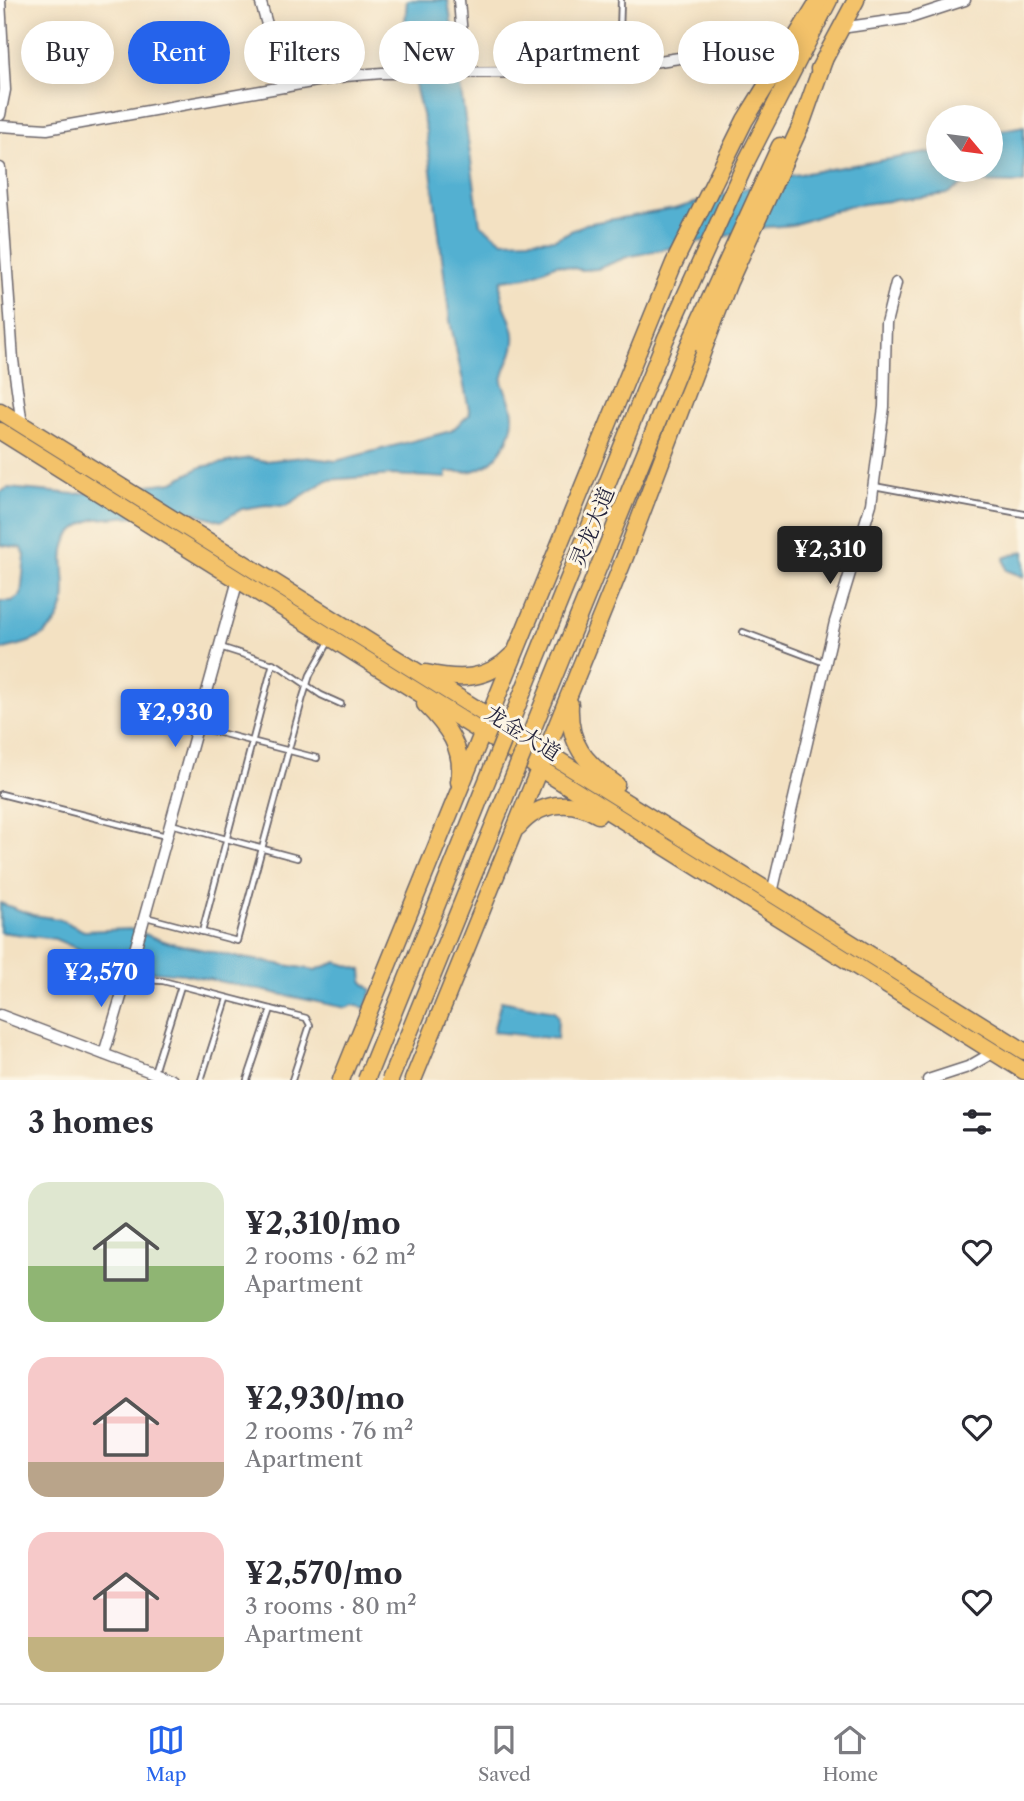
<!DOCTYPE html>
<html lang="en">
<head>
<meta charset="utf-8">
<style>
  :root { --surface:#fff; --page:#f2f2f3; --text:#2b2b33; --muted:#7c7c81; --line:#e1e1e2; --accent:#2563eb }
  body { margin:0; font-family:"Libre Caslon Text","Noto Serif SC",serif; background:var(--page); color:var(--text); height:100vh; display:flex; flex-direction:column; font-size:26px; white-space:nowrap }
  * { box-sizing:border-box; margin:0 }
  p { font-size:23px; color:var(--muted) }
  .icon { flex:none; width:38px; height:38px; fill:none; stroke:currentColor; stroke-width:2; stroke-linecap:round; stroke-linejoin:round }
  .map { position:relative; height:1080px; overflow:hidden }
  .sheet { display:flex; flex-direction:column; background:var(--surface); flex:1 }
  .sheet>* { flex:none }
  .hud { position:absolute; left:21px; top:21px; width:984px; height:63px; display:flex; gap:14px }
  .needle { width:46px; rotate:119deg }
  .tools { position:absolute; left:926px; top:105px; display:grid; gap:14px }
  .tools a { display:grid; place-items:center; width:77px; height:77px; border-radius:50%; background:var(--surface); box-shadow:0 4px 18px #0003; font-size:35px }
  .price { position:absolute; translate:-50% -60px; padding:0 16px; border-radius:7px; background:var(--accent); color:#fff; font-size:23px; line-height:46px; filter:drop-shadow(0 2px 4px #0008) }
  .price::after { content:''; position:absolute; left:50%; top:42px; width:21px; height:16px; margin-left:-10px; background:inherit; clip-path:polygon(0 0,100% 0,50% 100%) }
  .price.selected { background:#222; color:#fff }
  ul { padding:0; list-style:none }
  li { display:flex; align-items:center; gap:21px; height:175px; padding:0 28px }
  li span { display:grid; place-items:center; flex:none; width:196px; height:140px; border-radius:21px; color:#555 }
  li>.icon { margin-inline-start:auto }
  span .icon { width:84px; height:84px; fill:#fffc; stroke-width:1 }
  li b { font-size:30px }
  h2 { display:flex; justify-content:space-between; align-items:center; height:84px; padding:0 28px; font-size:30px }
  .chip { padding:0 24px; border-radius:32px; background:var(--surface); box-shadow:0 4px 18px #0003; font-size:24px; line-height:63px }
  .chip.selected { background:var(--accent); color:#fff }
  .tabs { display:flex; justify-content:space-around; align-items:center; height:98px; border-top:2px solid var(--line); background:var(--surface); font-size:19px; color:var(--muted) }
  .tabs a { display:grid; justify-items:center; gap:4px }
  .tabs .selected { color:var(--accent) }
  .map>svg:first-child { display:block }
</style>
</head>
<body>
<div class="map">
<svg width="1024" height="1080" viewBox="0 0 1024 1080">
  <rect width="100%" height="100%" fill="#fcf5e5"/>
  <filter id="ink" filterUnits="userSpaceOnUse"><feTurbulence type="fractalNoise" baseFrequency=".0143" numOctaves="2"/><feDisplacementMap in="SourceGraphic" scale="14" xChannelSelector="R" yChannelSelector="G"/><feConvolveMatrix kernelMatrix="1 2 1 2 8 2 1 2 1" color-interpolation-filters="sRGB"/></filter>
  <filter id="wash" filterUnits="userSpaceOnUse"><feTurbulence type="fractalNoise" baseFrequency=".00686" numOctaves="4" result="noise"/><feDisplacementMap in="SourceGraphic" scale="28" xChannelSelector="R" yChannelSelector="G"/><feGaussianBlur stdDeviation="1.57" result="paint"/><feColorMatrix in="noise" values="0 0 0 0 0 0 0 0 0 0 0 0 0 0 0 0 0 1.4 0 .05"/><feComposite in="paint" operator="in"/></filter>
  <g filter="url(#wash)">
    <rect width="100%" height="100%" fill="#f3e1c2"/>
    <g fill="#53b0d1" stroke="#3a6986" stroke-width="2">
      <path d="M407,0H448L480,224L503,241L555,239L585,224L674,209L788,176L938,151V170H990L991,132L1024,126V183L968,182L947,194L848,206L793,225L768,227L627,257L597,269L581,270L557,264L527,277L502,280C496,298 512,316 514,334C516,353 504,365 502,382C506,393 512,403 513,414C514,436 497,465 475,470C467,473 456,472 447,472V478L392,475L327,480L286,506L266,505L242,509L221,521L192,512L95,519C31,541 92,594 46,633C34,643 15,646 0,650V601H12L21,595L25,555L21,548L0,545V492L8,488L75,494L173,482L201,467L249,458L265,461L303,457L336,461L451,431L470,414L450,321L426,131L411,68L401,67Z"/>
      <path d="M1024,551V577L1006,570L1004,558Z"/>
      <path d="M0,903L33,915L59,919L84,931L130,929L167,942L237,957L315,970L337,962L362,970L363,982L372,990L366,1008L353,1005L346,1008L184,974L124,969L55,939L0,932Z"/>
      <path d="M501,1001L554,1011L558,1016L557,1039L493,1032Z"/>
    </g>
  </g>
  <g filter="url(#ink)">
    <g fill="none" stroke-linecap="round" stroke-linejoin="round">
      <g stroke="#6b656a" stroke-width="8">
        <g id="service">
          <path d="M619,66L621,0"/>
          <path d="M874,486L1024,514"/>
          <path d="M743,632L825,663"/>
          <path d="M220,647L279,666L321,695L341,704"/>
          <path d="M197,727L317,758"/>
          <path d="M1,794L166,836"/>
          <path d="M171,824L297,858"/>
          <path d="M146,917L237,941L303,697L310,675L330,640"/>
          <path d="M202,932L273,663"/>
          <path d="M126,979L163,981L306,1018L310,1025L292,1080"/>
          <path d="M154,1072L181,986"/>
          <path d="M201,1080L227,999"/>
          <path d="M247,1080L271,1009"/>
        </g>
      </g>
      <g stroke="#6b656a" stroke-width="13">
        <g id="minor">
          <path d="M260,0L285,87"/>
          <path d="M459,0L465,72"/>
          <path d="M841,28L910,18L965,0"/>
          <path d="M0,115L5,90L0,0"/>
          <path d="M0,126L47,129L345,76L382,73L585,72L767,45L796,37"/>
          <path d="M0,168L13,360L22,425"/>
          <path d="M772,893L835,622L871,504L884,407L886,323L896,283"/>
          <path d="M0,1015L172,1080"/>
          <path d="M104,1054L142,926L238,580"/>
          <path d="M928,1080L968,1067L994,1052"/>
        </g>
      </g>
      <g stroke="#6b656a" stroke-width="19">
        <g id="primary">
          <path d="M819,69L856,0"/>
          <path d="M666,338L747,160L829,0"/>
          <path d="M688,347L780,146"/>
          <path d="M0,411L1024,1051"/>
          <path d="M0,431L1024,1071"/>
          <path d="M426,673C459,680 487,681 512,655"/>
          <path d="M425,704C447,726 465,749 459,782"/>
          <path d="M570,704C568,744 585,763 616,784"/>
          <path d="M518,827C539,802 571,798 598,815"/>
          <path d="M341,1080L674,263L745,120L819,0"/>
          <path d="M413,1080L625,557L729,282L801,125L824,60"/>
        </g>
      </g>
      <use href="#service" stroke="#fff" stroke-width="4.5"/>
      <use href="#minor" stroke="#fff" stroke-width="10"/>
      <use href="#primary" stroke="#f3c26a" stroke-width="16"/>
      <g stroke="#6b656a" stroke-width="19" stroke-linecap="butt">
        <g id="primary-bridge">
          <path d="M366,1080L666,338"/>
          <path d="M390,1080L688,347"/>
        </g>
      </g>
      <use href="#primary-bridge" stroke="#f3c26a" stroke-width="16"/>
    </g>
  </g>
  <g text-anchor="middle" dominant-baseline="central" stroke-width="6" stroke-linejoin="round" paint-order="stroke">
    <g font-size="21" fill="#22223b" stroke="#fcf5e5">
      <text transform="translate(592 527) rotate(-68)">灵龙大道</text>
      <text transform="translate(523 733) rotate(32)">龙金大道</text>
    </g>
  </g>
</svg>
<div class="tools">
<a><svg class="needle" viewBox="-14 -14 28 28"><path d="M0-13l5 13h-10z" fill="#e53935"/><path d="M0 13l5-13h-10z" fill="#7c7c81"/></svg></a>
</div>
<b class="price selected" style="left:830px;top:586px">¥2,310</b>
<b class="price" style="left:175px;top:749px">¥2,930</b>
<b class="price" style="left:101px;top:1009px">¥2,570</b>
<div class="hud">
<a class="chip">Buy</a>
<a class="chip selected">Rent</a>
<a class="chip">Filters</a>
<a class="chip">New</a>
<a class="chip">Apartment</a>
<a class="chip">House</a>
</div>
</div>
<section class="sheet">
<h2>3 homes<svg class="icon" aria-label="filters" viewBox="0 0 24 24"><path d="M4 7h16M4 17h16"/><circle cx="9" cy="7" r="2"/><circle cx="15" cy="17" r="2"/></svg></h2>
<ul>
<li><span style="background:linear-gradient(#dfe7d0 60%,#8fb573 0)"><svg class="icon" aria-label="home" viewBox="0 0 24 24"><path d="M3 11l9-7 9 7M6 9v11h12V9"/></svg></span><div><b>¥2,310/mo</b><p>2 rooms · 62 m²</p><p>Apartment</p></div><svg class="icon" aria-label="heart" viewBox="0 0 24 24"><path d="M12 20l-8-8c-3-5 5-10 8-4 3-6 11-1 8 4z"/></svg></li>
<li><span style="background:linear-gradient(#f6c9c9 75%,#b9a48a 0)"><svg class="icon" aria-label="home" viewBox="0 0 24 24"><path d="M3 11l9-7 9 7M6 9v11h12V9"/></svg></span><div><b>¥2,930/mo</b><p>2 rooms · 76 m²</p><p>Apartment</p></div><svg class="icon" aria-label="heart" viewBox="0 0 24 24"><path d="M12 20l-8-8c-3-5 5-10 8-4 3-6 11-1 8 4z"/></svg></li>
<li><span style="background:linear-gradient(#f6c9c9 75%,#c2b280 0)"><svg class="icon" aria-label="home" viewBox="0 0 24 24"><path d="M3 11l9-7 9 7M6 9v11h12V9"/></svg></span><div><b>¥2,570/mo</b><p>3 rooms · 80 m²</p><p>Apartment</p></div><svg class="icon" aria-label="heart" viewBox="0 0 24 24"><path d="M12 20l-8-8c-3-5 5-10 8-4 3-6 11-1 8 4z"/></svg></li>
</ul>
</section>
<nav class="tabs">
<a class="selected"><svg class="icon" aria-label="map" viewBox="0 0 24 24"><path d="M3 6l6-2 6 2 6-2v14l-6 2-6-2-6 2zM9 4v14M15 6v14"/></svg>Map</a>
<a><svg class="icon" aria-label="saved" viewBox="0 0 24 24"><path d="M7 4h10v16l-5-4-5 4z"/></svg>Saved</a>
<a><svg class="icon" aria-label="home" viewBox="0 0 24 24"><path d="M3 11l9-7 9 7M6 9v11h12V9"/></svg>Home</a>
</nav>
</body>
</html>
